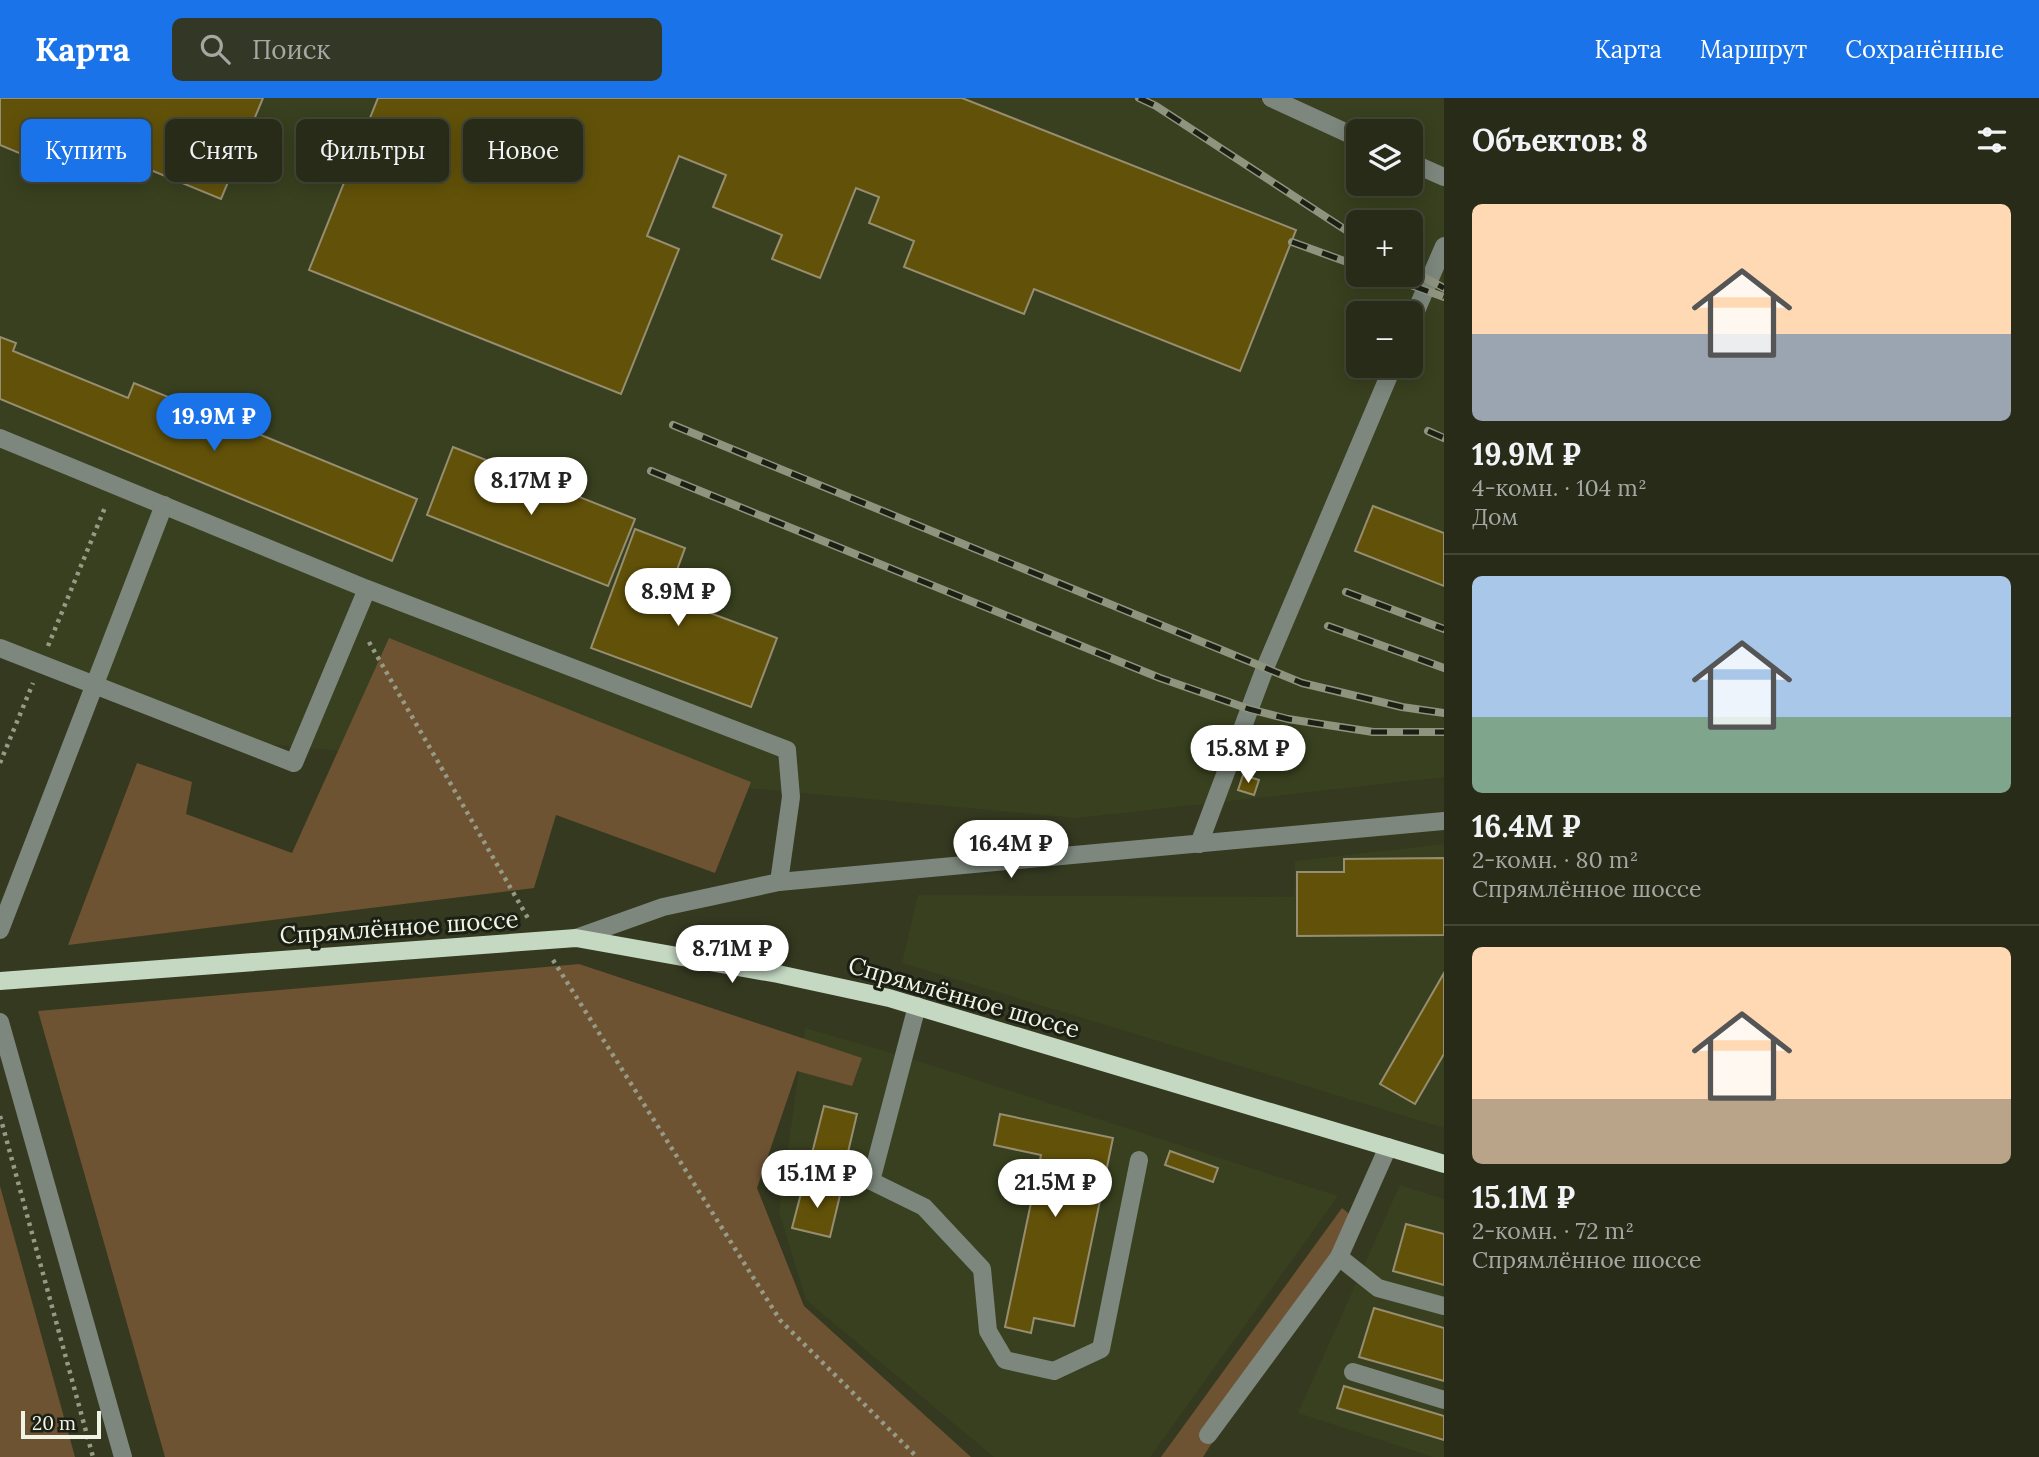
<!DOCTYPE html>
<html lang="ru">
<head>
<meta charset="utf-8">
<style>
  :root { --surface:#272b18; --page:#333725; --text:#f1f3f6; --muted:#a4a7a2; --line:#434737; --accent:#1a73e8 }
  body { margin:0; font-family:Lora,serif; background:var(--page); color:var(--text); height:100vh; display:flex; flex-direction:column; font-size:26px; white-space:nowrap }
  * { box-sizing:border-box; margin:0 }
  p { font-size:23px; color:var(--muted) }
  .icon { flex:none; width:38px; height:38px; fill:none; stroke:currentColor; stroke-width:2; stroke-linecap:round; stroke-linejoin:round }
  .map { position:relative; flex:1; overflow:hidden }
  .sheet { display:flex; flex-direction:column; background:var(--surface); width:595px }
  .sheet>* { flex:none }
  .banner { position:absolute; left:21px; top:21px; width:665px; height:63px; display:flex; gap:14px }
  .tools { position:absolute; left:1346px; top:21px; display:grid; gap:14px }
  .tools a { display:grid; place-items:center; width:77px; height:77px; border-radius:10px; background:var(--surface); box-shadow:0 4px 18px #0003,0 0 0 2px var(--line); font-size:35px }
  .scale { position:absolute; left:21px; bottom:18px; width:80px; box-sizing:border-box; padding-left:7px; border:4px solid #eff4e4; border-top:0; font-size:19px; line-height:24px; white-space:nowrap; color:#eff4e4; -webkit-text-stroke:5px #1c1f14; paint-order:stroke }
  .price { position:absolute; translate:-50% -60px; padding:0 16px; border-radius:24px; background:#fff; color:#222; font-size:23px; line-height:46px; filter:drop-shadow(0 2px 4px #0008) }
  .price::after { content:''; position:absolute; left:50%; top:42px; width:21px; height:16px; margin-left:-10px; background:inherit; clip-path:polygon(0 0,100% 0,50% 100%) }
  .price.on { background:var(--accent); color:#fff }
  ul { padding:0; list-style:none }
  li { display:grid; align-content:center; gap:14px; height:371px; padding:0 28px }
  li+li { border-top:2px solid var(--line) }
  li span { display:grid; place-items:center; height:217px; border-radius:10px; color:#555 }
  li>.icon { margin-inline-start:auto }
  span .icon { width:126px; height:126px; fill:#fffc; stroke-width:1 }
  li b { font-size:30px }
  h2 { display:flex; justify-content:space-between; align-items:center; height:84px; padding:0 28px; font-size:30px }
  .pill { padding:0 24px; border-radius:10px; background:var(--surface); box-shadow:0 4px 18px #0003,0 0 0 2px var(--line); font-size:24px; line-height:63px }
  .pill.on { background:var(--accent); color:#fff }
  header { display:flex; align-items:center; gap:42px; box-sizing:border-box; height:98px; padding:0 35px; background:var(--accent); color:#fff }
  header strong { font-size:33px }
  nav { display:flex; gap:38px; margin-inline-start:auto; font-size:24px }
  .search { width:490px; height:63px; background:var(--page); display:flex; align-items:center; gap:18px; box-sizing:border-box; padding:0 24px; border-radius:10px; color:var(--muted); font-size:26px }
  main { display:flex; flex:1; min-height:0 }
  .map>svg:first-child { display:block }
</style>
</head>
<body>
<header>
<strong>Карта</strong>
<div class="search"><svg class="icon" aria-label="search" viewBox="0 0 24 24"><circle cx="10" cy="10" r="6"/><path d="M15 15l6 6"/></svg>Поиск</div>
<nav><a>Карта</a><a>Маршрут</a><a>Сохранённые</a></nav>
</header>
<main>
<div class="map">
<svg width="1444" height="1359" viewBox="0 0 1444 1359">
  <rect width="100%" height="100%" fill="#343920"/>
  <g fill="#39401f" fill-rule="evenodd">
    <path d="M0,0H1444V679L1077,720L243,644L0,552ZM1358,33H1410V86H1358ZM1358,124H1410V177H1358ZM1358,215H1410V268H1358Z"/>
    <path d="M1444,746V1030L902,865L918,797L1294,799L1295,763Z"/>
    <path d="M805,930L902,958L1338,1098L1150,1359H994L806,1202L779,1114Z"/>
    <path d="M1400,1087L1444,1101V1359H1433L1298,1315Z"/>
  </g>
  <g fill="#6e5333">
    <path d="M389,540L751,684L715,775L556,717L534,790L68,847L137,665L192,684L186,716L292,755Z"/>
    <path d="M579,866L862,960L852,988L797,973L757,1090L804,1208L971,1359H165L38,913Z"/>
    <path d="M0,1088L75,1359H0Z"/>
    <path d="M1342,1110L1355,1121L1203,1359H1161Z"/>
  </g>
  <g fill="#625209" stroke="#978e71" stroke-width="2">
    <path d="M0,0H263L221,101L63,36L50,68L0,47Z"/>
    <path d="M378,0H962L1296,132L1240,273L1034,191L1024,216L904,169L914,143L869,125L879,99L856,90L820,180L772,161L782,137L713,109L726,77L679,58L647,138L679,151L621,296L309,172Z"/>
    <path d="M0,239L16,245L13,253L128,300L134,285L417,401L392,463L0,301Z"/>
    <path d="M453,349L635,421L608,488L427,417Z"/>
    <path d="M1373,408L1444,435V488L1355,453Z"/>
    <path d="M635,431L685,450L667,499L777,540L751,609L591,550Z"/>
    <path d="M1243,677L1259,682L1254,697L1238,692Z"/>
    <path d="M1444,760V837L1297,838V774H1344V761Z"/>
    <path d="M1444,875V956L1415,1006L1380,986Z"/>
    <path d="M824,1008L857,1016L841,1084L807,1075Z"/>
    <path d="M1000,1016L1113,1040L1074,1228L1034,1220L1031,1235L1005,1229L1041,1057L994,1047Z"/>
    <path d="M1170,1053L1218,1070L1213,1084L1165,1067Z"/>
    <path d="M804,1084L841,1093L830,1139L792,1130Z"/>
    <path d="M1406,1126L1444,1136V1187L1393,1173Z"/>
    <path d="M1374,1210L1444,1230V1283L1359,1259Z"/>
    <path d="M1344,1288L1444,1318V1342L1337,1310Z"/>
  </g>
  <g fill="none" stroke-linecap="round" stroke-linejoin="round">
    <g stroke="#969b87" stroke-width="4.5" stroke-dasharray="3.5 5" stroke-linecap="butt">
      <path d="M369,544L529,822"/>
      <path d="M48,548L106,407"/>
      <path d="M0,665L33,585"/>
      <path d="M553,862L780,1222L917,1359"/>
      <path d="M0,1018L93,1359"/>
    </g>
    <g stroke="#7d877d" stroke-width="18">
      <path d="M1271,0L1358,40"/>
      <path d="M1410,64L1444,79"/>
      <path d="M1410,227L1444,148"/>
      <path d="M0,340L367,491L787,652L791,699L779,784"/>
      <path d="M0,550L294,665L367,491"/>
      <path d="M1199,746L1265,570L1393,268"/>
      <path d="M0,832L164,407"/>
      <path d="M576,840L663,809L779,784L1444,723"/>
      <path d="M917,908L871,1083L924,1109L982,1171L988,1233L1005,1262L1054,1273L1101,1251L1139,1062"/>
      <path d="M0,924L123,1359"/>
      <path d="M1339,1159L1378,1190L1444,1208"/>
      <path d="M1353,1274L1444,1302"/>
      <path d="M1208,1337L1339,1159L1388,1049"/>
    </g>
    <path stroke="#c4d8c2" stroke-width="18" d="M0,883L576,840L778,876L889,900L1444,1066"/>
    <g stroke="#8f947f" stroke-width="8">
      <g id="rail">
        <path d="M1139,0L1156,8L1358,140"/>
        <path d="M1292,144L1358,168"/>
        <path d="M1410,172L1444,190"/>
        <path d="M1383,177L1444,199"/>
        <path d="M673,327L1302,585L1402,609L1444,615"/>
        <path d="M1428,333L1444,340"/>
        <path d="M651,373L1160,580L1249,611L1288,621L1373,634H1444"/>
        <path d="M1346,494L1444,531"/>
        <path d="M1328,528L1444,570"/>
      </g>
    </g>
    <use href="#rail" stroke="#1c1f14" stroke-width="5" stroke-dasharray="16" stroke-linecap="butt"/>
  </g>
  <g text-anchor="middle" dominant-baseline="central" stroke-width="6" stroke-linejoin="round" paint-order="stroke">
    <g font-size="24" fill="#eff4e4" stroke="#1c1f14">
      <text transform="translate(399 829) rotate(-4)">Спрямлённое шоссе</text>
      <text transform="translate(964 899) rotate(16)">Спрямлённое шоссе</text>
    </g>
  </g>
</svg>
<div class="tools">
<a><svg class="icon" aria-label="layers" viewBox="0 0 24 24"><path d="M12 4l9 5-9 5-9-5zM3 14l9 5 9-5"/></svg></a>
<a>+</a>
<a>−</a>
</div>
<div class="scale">20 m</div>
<b class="price on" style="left:214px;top:355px">19.9M ₽</b>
<b class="price" style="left:531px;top:419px">8.17M ₽</b>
<b class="price" style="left:678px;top:530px">8.9M ₽</b>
<b class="price" style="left:1248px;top:687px">15.8M ₽</b>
<b class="price" style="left:1011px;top:782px">16.4M ₽</b>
<b class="price" style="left:732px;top:887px">8.71M ₽</b>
<b class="price" style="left:817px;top:1112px">15.1M ₽</b>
<b class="price" style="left:1055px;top:1121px">21.5M ₽</b>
<div class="banner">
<a class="pill on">Купить</a>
<a class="pill">Снять</a>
<a class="pill">Фильтры</a>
<a class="pill">Новое</a>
</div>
</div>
<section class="sheet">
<h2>Объектов: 8<svg class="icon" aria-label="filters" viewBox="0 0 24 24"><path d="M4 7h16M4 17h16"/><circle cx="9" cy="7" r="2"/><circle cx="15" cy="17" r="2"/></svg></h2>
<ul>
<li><span style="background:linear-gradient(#ffd9b3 60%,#9aa5b1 0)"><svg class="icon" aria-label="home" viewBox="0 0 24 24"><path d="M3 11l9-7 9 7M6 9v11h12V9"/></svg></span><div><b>19.9M ₽</b><p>4-комн. · 104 m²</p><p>Дом</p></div></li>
<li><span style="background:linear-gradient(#a9c7e8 65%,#7fa58c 0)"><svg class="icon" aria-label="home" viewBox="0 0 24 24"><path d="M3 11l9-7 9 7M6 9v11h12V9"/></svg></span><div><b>16.4M ₽</b><p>2-комн. · 80 m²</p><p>Спрямлённое шоссе</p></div></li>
<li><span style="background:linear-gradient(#ffd9b3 70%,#b9a48a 0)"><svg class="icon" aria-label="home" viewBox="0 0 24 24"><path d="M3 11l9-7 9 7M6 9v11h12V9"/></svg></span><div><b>15.1M ₽</b><p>2-комн. · 72 m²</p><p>Спрямлённое шоссе</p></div></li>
</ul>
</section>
</main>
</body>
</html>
